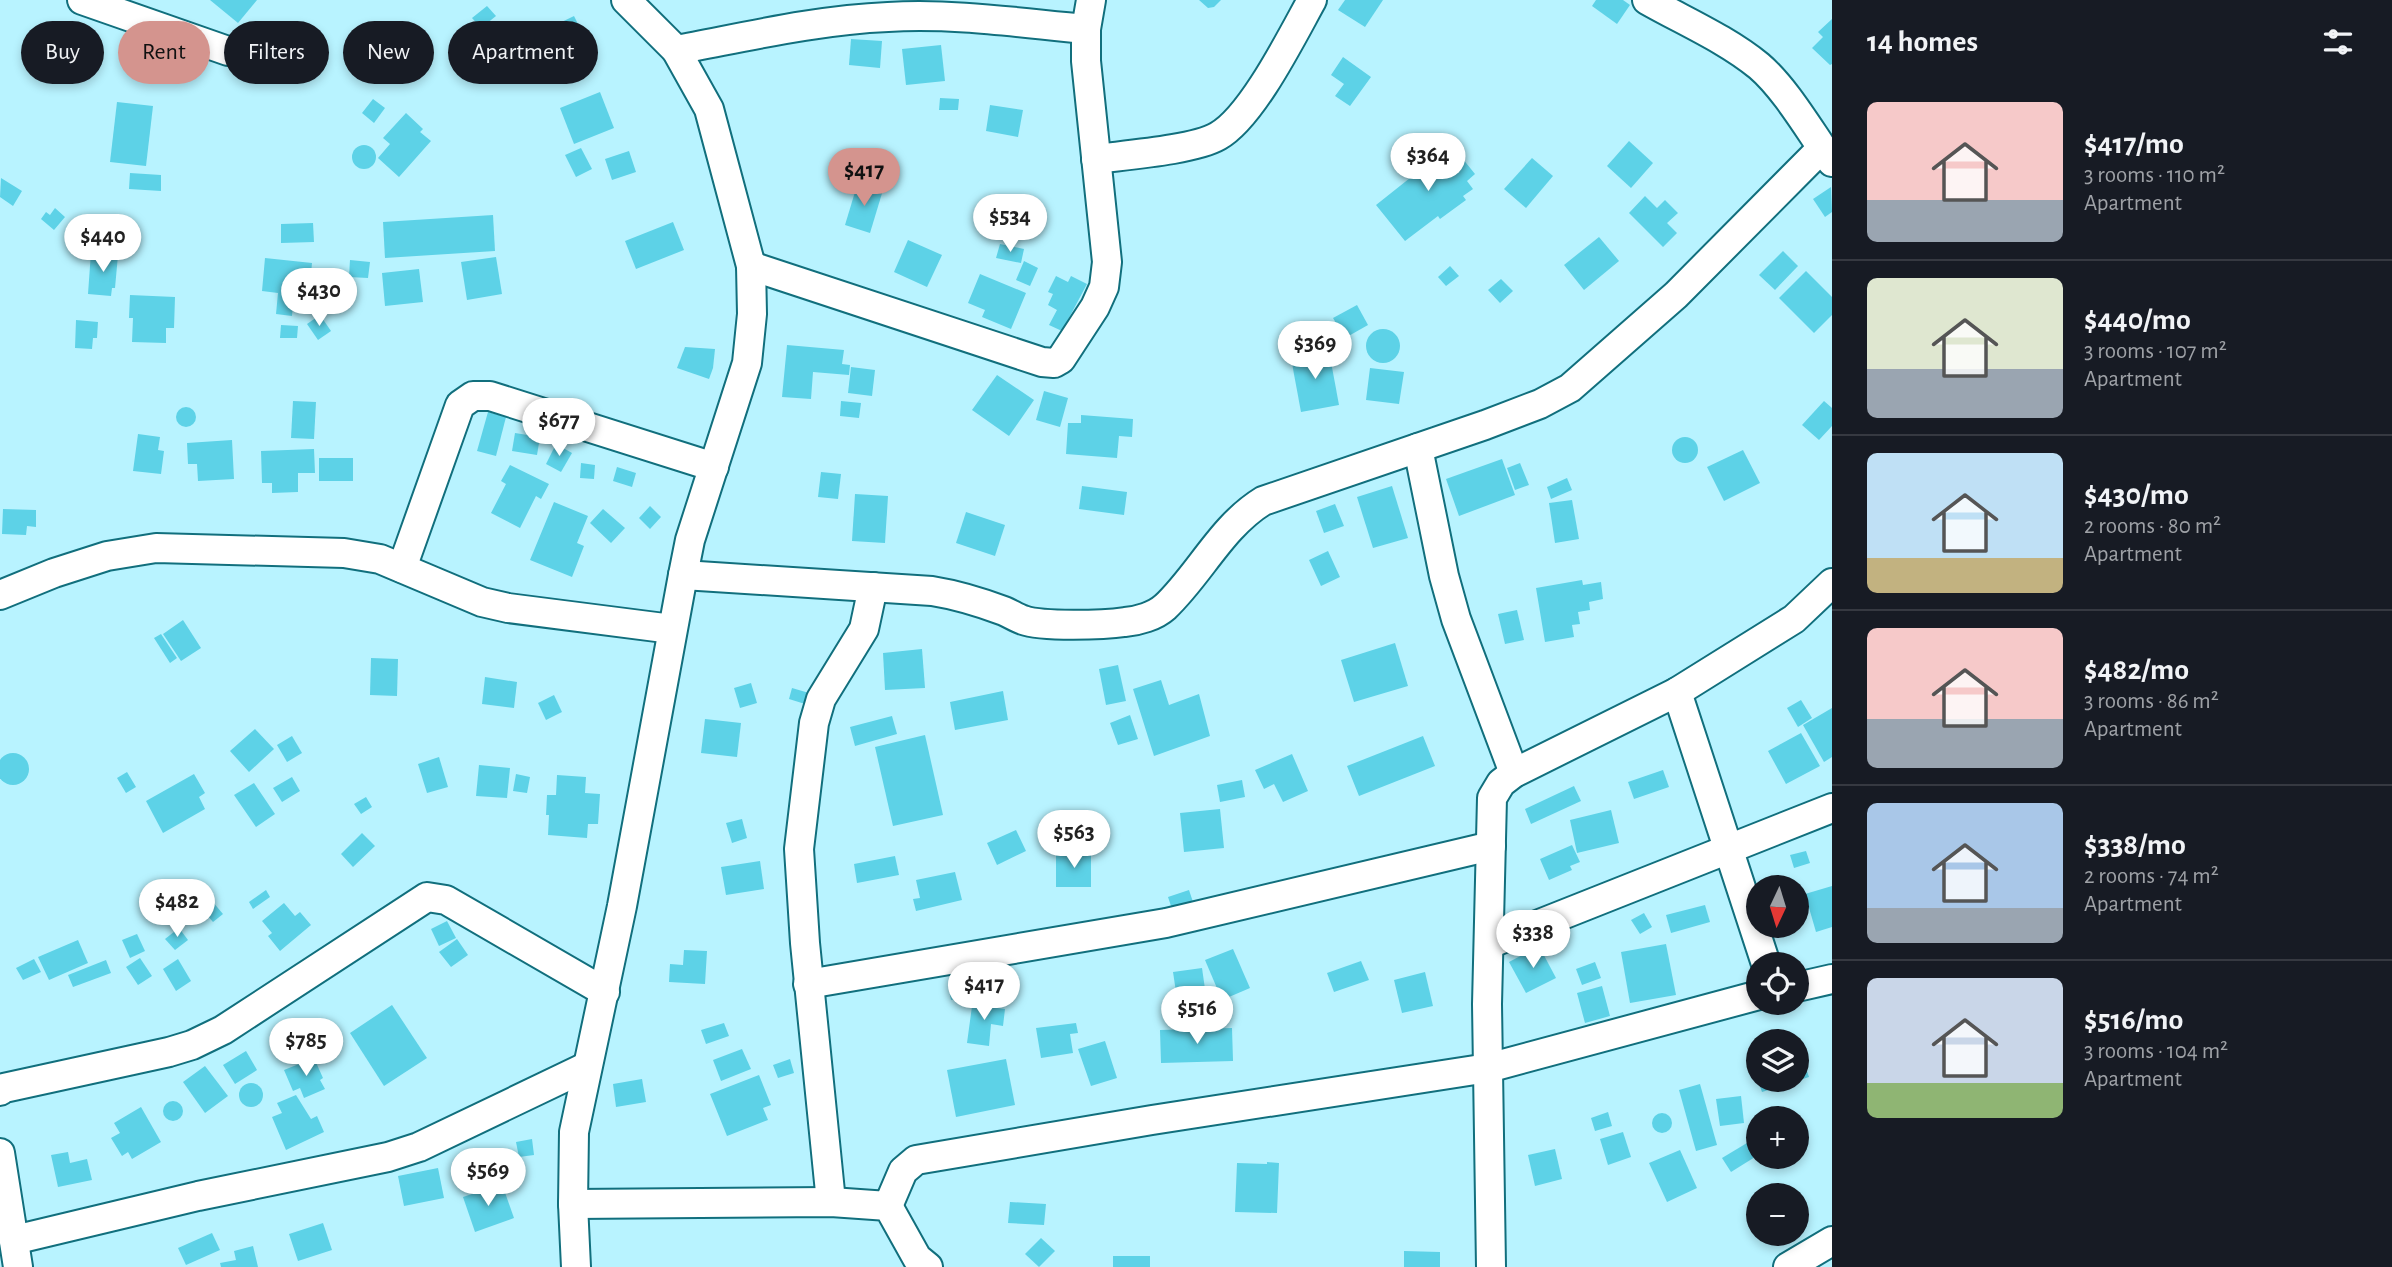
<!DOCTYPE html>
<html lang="en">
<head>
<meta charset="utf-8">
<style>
  :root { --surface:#171b24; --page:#242831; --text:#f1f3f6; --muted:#9ea1a6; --line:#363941; --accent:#d4948e }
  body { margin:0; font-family:"Alegreya Sans",sans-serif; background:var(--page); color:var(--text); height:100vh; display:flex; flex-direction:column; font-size:26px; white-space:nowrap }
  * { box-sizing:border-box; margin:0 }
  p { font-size:23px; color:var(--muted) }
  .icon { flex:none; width:38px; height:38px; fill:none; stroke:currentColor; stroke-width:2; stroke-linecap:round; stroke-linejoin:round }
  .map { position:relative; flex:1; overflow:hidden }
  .side { display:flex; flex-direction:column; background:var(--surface); width:560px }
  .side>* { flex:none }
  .top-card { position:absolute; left:21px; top:21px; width:665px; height:63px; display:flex; gap:14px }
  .needle { width:46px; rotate:184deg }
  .buttons { position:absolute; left:1746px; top:875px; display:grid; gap:14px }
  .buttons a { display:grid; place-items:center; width:63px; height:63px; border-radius:50%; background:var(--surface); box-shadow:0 4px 10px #0003; font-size:35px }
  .price { position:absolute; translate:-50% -60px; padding:0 16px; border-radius:24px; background:#fff; color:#222; font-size:23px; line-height:46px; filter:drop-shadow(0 2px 4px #0008) }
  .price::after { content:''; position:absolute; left:50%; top:42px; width:21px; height:16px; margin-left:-10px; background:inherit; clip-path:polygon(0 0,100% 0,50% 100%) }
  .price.selected { background:var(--accent); color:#111 }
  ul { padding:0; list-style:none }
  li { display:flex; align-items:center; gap:21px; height:175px; padding:0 35px }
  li+li { border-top:2px solid var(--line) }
  li span { display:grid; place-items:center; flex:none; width:196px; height:140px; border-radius:10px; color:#555 }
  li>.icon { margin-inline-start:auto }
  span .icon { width:84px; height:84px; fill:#fffc; stroke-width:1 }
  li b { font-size:30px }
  h2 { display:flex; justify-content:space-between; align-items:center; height:84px; padding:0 35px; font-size:30px }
  .pill { padding:0 24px; border-radius:32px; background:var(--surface); box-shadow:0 4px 10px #0003; font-size:24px; line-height:63px }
  .pill.selected { background:var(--accent); color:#111 }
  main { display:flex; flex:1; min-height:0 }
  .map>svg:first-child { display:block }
</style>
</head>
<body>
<main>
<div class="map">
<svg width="1832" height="1267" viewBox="0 0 1832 1267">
  <rect width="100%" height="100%" fill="#b8f3ff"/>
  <g fill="#5dd2e7">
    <path d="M210,0H257L238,23Z"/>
    <path d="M1199,0H1221L1214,7L1208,8Z"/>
    <path d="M1345,0H1383L1365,27L1338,10Z"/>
    <path d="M1596,0H1623L1630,5L1617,24L1592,6Z"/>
    <path d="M487,6L496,16L481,28L472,18Z"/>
    <path d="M574,16L588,44L570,53L564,41L548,48L541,32Z"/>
    <path d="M1832,19V64L1830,65L1812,48L1823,37L1818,32Z"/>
    <circle cx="498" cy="47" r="10"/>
    <path d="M851,39L882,41L880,68L849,65Z"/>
    <path d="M941,45L945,81L906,85L902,49Z"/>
    <path d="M530,57L540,73L522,83L512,68Z"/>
    <path d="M1343,57L1371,77L1350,106L1335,96L1344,84L1331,75Z"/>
    <path d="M600,92L614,128L574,144L560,108Z"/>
    <path d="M940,98L959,99L958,110H939Z"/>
    <path d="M373,99L385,108L374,123L362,113Z"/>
    <path d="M117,102L153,106L146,166L110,162Z"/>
    <path d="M990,105L1023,110L1018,137L986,131Z"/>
    <path d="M406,113L423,129L420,132L431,141L399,177L378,158L390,144L383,138Z"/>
    <path d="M1629,141L1653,163L1631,188L1607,166Z"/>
    <circle cx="364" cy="157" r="12"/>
    <path d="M581,148L592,169L576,177L565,155Z"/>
    <path d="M629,151L636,172L612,180L605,159Z"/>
    <path d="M1433,151L1438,157L1445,151L1450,159L1458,153L1475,174L1467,181L1473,189L1463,196L1466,200L1440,219L1438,216L1405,241L1376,205L1410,178L1406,172Z"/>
    <path d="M1532,158L1553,176L1526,208L1504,189Z"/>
    <path d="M130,173L161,175V191L129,189Z"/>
    <path d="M1,178L22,191L13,206L0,197Z"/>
    <path d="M858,182L883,190L870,233L845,225Z"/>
    <path d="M1831,187L1832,212L1825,217L1813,199Z"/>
    <path d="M1645,196L1657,208L1665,200L1678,213L1667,223L1677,233L1663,247L1629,213Z"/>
    <path d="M55,208L65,217L54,230L41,219L46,212L50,215Z"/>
    <path d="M493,215L495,251L385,258L383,222Z"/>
    <path d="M108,219L127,221L125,239L106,238Z"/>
    <path d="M673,222L684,250L636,269L625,241Z"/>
    <path d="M313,223L314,242L281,243V224Z"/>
    <path d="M1599,237L1619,261L1584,290L1564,265Z"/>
    <path d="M908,240L942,255L927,287L894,272Z"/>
    <path d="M1000,244L1024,249L1021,263L996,258Z"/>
    <path d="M1783,251L1798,266L1775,290L1759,275Z"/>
    <path d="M91,252L118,255L115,288H112L111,296L88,294Z"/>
    <path d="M496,257L502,294L467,300L461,262Z"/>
    <path d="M265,258L312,263L309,295L294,293L292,316L276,314L278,293L262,291Z"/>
    <path d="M350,260L370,262L368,278L349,277Z"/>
    <path d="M1024,261L1038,268L1030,286L1016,280Z"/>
    <path d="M1450,266L1459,276L1446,286L1438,277Z"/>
    <path d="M419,269L423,302L385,306L382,273Z"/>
    <path d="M1806,271L1832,297V315L1814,333L1779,298Z"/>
    <path d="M980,274L1026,293L1011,329L982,317L985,310L968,303Z"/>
    <path d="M1056,276L1068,282L1071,276L1087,284L1062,331L1049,325L1057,310L1048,305L1053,294L1048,292Z"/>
    <path d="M1501,279L1513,291L1500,303L1488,290Z"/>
    <path d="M130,295L175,297L174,328H166V343L132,342L133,318H129Z"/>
    <path d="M1357,305L1368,325L1345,338L1333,318Z"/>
    <path d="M320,315L331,331L318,340L307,324Z"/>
    <path d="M76,320L98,322L97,338H93L92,349L75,348Z"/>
    <path d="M281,325L298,326L297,338H280Z"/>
    <circle cx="1383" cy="346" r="17"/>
    <path d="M787,345L844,350L842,364L850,365L849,375L813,372L811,399L782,397Z"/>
    <path d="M685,347L715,349L713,368L709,379L677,368Z"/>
    <path d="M1329,351L1339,405L1301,412L1291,358Z"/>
    <path d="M851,367L875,370L872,396L848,393Z"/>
    <path d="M1370,368L1404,372L1399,404L1366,400Z"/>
    <path d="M997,375L1034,400L1009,436L972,410Z"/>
    <path d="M1044,391L1068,398L1060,427L1036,420Z"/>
    <path d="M293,401L316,402L314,439L291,438Z"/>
    <path d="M841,401L861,403L859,418L840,416Z"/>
    <path d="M1824,401L1832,408V426L1819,440L1802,425Z"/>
    <circle cx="186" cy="417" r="10"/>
    <path d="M488,412L506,417L496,456L477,451Z"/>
    <path d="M1081,415L1133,419L1132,437L1119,436L1117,458L1066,454L1068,423H1081Z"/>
    <path d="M515,433L540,437L537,455L512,451Z"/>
    <path d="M138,434L160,437L158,450L164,451L161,474L133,471Z"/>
    <circle cx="1685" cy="450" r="13"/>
    <path d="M232,440L234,479L198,481L197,464H188L187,443Z"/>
    <path d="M556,444L572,453L561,472L546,464Z"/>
    <path d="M314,449L315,473H298V492L272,493V483H262L261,451Z"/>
    <path d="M1743,450L1760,483L1724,501L1707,467Z"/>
    <rect x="319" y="458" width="34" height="23"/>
    <path d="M1502,459L1515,495L1459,516L1446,479Z"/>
    <path d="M581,463L595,465L594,479L580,478Z"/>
    <path d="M1520,463L1529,485L1515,490L1507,468Z"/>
    <path d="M510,465L549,484L541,499L536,496L520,528L491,513L506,484L501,481Z"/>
    <path d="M617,467L636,473L632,487L613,481Z"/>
    <path d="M821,472L841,474L838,499L818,497Z"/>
    <path d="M1567,478L1572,490L1551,499L1547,487Z"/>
    <path d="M1082,486L1127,492L1124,515L1079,509Z"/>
    <path d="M1392,486L1408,538L1373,548L1357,497Z"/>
    <path d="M855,494L888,496L885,543L852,541Z"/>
    <path d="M1572,500L1579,539L1555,543L1549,503Z"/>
    <path d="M554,502L588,516L577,543L584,546L572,577L530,560Z"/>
    <path d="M1335,504L1344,526L1324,533L1316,511Z"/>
    <path d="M650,506L661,517L650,529L639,518Z"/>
    <path d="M3,509L36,510V527L27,526L26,535L2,534Z"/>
    <path d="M603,509L625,528L611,543L590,523Z"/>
    <path d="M966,512L1005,525L995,556L956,543Z"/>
    <path d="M1328,551L1340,577L1321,586L1309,560Z"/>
    <path d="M1582,580L1583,585L1601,582L1603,599L1589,602L1590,610L1578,612L1580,624L1572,625L1574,637L1545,642L1536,588Z"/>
    <path d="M1517,610L1524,640L1505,644L1498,614Z"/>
    <path d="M183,620L201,648L181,661L163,634Z"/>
    <path d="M161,634L177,658L170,663L154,638Z"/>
    <path d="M1395,643L1408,686L1354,702L1341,660Z"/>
    <path d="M922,649L925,688L885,690L883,653Z"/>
    <path d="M371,658L398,659L397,696L370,695Z"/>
    <path d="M1118,665L1126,701L1106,705L1099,669Z"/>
    <path d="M485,677L517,682L514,708L482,704Z"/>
    <path d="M1161,680L1169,705L1199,694L1210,736L1154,756L1133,689Z"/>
    <path d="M751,683L757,703L740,708L734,688Z"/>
    <path d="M792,688L809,693L805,704L789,699Z"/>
    <path d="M1003,691L1008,720L955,730L950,702Z"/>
    <path d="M554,695L562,712L546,720L538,703Z"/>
    <path d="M1801,700L1812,718L1798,727L1787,708Z"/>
    <path d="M1832,708V757L1824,762L1803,725Z"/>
    <path d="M1130,715L1138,739L1118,745L1110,723Z"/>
    <path d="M892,716L897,734L855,746L850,727Z"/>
    <path d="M705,719L741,723L737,757L701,753Z"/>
    <path d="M255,729L274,749L249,772L230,751Z"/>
    <path d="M1801,733L1820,766L1786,784L1768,751Z"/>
    <path d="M925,735L943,815L893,826L875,747Z"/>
    <path d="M292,736L302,753L287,762L277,745Z"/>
    <path d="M1423,736L1435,766L1359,796L1347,766Z"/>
    <circle cx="13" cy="769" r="16"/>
    <path d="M1292,754L1308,791L1283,802L1274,784L1264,789L1255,770Z"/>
    <path d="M439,757L448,787L427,793L418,764Z"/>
    <path d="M479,765L510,768L507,798L476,796Z"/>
    <path d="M1663,770L1669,787L1634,799L1628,782Z"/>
    <path d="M127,772L136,787L126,793L117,778Z"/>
    <path d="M194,774L205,793L199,797L205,809L163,833L146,801Z"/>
    <path d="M516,774L530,777L527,793L513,791Z"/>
    <path d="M557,775L586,777L585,793L600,794L598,824H588L587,838L548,835L549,815H546L547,795H556Z"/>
    <path d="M292,777L300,791L282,802L273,788Z"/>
    <path d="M1242,780L1245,797L1220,802L1217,785Z"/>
    <path d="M254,783L275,814L256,827L234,795Z"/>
    <path d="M1574,786L1581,801L1531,824L1525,809Z"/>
    <path d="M366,797L372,807L361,814L354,804Z"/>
    <path d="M1220,809L1224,848L1184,852L1180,813Z"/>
    <path d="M1611,810L1619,843L1577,853L1570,820Z"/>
    <circle cx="1051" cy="827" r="11"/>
    <path d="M742,819L747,838L732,843L726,823Z"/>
    <path d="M1016,830L1026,851L997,865L987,843Z"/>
    <path d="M362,833L375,846L353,867L341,854Z"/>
    <path d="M1572,845L1580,862L1570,866L1572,870L1549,880L1540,859Z"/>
    <path d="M1806,851L1810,863L1794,868L1790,855Z"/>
    <rect x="1056" y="854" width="35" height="33"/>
    <path d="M895,856L899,875L857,883L854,864Z"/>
    <path d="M760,861L764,889L726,895L721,867Z"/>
    <path d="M955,872L962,900L916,911L913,899L920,898L916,880Z"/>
    <path d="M1832,886V927L1816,932L1805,894Z"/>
    <path d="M266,890L270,897L253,909L249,902Z"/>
    <path d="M1189,890L1194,905L1173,912L1168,897Z"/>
    <path d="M212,901L223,914L213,922L202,909Z"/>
    <path d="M284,903L295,916L300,912L311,925L280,951L268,936L272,933L262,921Z"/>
    <path d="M1705,905L1710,922L1671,933L1666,915Z"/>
    <path d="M1644,913L1652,927L1640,934L1631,920Z"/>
    <path d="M447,921L456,938L439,946L431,929Z"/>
    <path d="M179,928L188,940L175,950L165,939Z"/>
    <path d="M137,934L145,951L130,958L122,940Z"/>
    <path d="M457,939L468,955L451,967L439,952Z"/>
    <path d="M78,940L88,963L49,980L38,957Z"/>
    <path d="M1666,944L1676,995L1630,1003L1621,952Z"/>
    <path d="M1539,946L1556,978L1526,993L1509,962Z"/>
    <path d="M1233,949L1250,988L1222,1000L1205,960Z"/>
    <path d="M684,950L707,951L705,984L669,982L670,964L683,965Z"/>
    <path d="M140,958L152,976L138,985L126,967Z"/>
    <path d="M34,959L41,972L23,980L16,968Z"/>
    <path d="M178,959L191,981L176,991L163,969Z"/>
    <path d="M106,960L111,973L73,987L68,975Z"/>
    <path d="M1361,961L1369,980L1334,992L1327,973Z"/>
    <path d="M1595,962L1601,978L1582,985L1576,969Z"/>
    <path d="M1202,968L1205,989L1176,992L1173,972Z"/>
    <path d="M1425,972L1433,1006L1402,1013L1394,980Z"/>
    <path d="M992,976L995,990L951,1000L948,986Z"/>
    <path d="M1602,986L1610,1016L1585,1023L1577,993Z"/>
    <path d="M973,999L991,1001L990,1007L1005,1009L1003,1026L991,1024L989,1046L967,1043Z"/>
    <path d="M392,1005L427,1058L384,1086L350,1033Z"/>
    <path d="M304,1020L311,1034L298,1040L292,1026Z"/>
    <path d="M724,1023L729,1036L706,1044L701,1030Z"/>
    <path d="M1076,1023L1078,1033L1070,1034L1073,1053L1041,1058L1036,1028Z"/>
    <path d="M1232,1028L1233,1061L1161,1063L1160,1030Z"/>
    <path d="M1105,1041L1117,1078L1091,1086L1078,1049Z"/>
    <path d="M1798,1045L1809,1077L1762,1092L1750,1058L1759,1055V1080H1797Z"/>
    <path d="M742,1049L751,1069L721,1081L713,1060Z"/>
    <path d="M246,1051L257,1070L235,1084L223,1065Z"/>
    <path d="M314,1058L323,1078L320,1080L325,1089L304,1098L300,1088L293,1091L284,1070Z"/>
    <path d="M790,1059L794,1073L778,1078L773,1065Z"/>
    <path d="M1006,1059L1015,1105L956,1117L947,1070Z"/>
    <path d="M205,1066L228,1096L205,1113L183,1082Z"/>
    <path d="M759,1075L771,1105L763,1108L768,1120L727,1136L710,1094Z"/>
    <path d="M642,1079L646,1102L616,1107L613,1084Z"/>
    <circle cx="251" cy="1095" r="12"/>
    <path d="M1700,1084L1717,1145L1696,1151L1679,1090Z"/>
    <path d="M296,1095L311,1119L317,1116L324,1132L286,1150L272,1117L282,1113L277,1103Z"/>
    <path d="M1741,1096L1744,1123L1720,1126L1716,1099Z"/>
    <circle cx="173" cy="1111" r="10"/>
    <path d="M141,1107L161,1142L132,1159L128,1152L122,1156L111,1138L120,1133L114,1123Z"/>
    <path d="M1608,1112L1612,1126L1595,1131L1591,1118Z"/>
    <circle cx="1662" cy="1123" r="10"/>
    <path d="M1623,1132L1631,1157L1608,1165L1600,1139Z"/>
    <path d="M532,1139L534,1155L519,1157L516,1142Z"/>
    <path d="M1747,1143L1755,1157L1731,1172L1722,1158Z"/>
    <path d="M1555,1149L1562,1179L1535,1186L1528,1155Z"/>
    <path d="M1680,1150L1697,1188L1667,1202L1649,1163Z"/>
    <path d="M68,1152L70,1163L87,1159L92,1180L58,1187L51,1155Z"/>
    <path d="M1267,1162L1279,1163L1277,1213L1235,1212L1237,1163L1267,1164Z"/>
    <path d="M438,1168L444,1198L404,1206L398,1176Z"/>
    <path d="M502,1184L514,1218L475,1232L463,1197Z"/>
    <path d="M1010,1202L1046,1204L1044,1225L1008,1223Z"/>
    <path d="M323,1223L332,1250L298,1261L289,1234Z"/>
    <path d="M212,1233L220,1250L186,1265L178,1248Z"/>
    <path d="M1041,1238L1055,1251L1039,1267L1025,1254Z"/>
    <path d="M253,1246L258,1267H221L220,1263L236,1260L234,1251Z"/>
    <path d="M1404,1251L1440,1252V1267H1404Z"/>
    <rect x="1113" y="1256" width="37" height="11"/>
  </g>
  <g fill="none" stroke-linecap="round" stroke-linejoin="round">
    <g stroke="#116f7d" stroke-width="32">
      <g id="minor">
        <path d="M82,0L228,51"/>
        <path d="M1647,0C1684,21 1726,39 1759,66C1786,89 1811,133 1832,162"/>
        <path d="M676,50C746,37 816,20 888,17C954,13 1020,23 1086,29"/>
        <path d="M1096,159C1126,155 1194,150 1218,136C1252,117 1292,36 1312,0"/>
        <path d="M751,266L1042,362L1054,363L1061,359L1095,307L1104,287L1107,262L1086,61V29L1091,0"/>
        <path d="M1418,448L1444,576L1456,619L1514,773"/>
        <path d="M402,568L460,405L473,396H490L714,467"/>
        <path d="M683,575L932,591C957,595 980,602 1004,611C1011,614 1017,618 1023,620C1042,627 1104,625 1125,622C1138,621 1155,616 1165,607C1200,574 1221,527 1263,501L1485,425L1540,404L1570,388L1676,295L1822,148"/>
        <path d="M0,595L54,573L107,556L156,548L344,553L380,559L482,602L508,608L672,629"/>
        <path d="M1677,692L1766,964"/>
        <path d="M1489,944L1832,808"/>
        <path d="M808,984L1166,923L1491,846"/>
        <path d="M1797,987L1832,979"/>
        <path d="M0,1091L4,1088L169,1052L192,1045L223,1030L427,897L446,900L605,992"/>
        <path d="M0,1153L18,1267"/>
        <path d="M831,1202L805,943L799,849L814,723L821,699L864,629L873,587"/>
        <path d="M573,1204L831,1202L888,1206L917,1258L928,1267"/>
        <path d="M888,1206L903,1171L916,1160L1152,1120L1488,1068L1759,995"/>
        <path d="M14,1240L198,1196L388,1157L419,1147L586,1067"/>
        <path d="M576,1267L573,1204L574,1132L622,906L683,575L690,540L747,363L752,314L751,266L709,109L676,50L626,0"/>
        <path d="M1491,1267L1487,1004L1492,798L1501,783L1514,773L1677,692L1794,619L1832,583"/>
        <path d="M1788,1267L1832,1241"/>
      </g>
    </g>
    <use href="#minor" stroke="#fff" stroke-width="28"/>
  </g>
</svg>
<div class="buttons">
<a><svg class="needle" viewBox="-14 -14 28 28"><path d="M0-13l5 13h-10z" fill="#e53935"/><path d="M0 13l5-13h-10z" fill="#9ea1a6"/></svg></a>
<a><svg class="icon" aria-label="locate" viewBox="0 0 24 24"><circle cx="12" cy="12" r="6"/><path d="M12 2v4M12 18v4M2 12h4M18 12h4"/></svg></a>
<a><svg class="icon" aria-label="layers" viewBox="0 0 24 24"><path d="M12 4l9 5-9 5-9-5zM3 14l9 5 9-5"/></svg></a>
<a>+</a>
<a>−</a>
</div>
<b class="price" style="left:1428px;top:193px">$364</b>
<b class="price selected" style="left:864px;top:208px">$417</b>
<b class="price" style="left:1010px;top:254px">$534</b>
<b class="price" style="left:103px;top:274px">$440</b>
<b class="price" style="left:319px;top:328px">$430</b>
<b class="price" style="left:1315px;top:381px">$369</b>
<b class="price" style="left:559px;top:458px">$677</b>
<b class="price" style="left:1074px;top:870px">$563</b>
<b class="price" style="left:177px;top:939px">$482</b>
<b class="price" style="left:1533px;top:970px">$338</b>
<b class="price" style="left:984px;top:1022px">$417</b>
<b class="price" style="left:1197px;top:1046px">$516</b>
<b class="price" style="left:306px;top:1078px">$785</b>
<b class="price" style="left:488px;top:1208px">$569</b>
<div class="top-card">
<a class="pill">Buy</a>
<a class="pill selected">Rent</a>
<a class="pill">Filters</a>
<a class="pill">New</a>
<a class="pill">Apartment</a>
</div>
</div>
<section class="side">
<h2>14 homes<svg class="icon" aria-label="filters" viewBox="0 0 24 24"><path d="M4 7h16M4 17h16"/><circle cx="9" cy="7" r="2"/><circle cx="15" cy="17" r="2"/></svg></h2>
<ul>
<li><span style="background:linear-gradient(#f6c9c9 70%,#9aa5b1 0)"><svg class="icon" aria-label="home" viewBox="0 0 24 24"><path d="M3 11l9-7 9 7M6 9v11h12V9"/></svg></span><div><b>$417/mo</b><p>3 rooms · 110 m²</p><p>Apartment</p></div></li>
<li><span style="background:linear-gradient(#dfe7d0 65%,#9aa5b1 0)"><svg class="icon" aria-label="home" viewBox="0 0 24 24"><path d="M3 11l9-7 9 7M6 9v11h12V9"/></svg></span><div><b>$440/mo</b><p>3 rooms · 107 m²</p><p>Apartment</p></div></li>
<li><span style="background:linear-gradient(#bfe0f5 75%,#c2b280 0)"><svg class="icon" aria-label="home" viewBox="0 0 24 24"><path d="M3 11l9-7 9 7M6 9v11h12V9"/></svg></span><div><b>$430/mo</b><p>2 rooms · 80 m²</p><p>Apartment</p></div></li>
<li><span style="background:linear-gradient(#f6c9c9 65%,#9aa5b1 0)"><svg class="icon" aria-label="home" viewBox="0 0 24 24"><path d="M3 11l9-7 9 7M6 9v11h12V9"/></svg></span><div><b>$482/mo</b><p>3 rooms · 86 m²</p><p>Apartment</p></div></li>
<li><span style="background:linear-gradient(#a9c7e8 75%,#9aa5b1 0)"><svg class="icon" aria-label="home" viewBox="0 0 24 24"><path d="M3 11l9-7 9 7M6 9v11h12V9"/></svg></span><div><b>$338/mo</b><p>2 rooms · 74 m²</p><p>Apartment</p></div></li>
<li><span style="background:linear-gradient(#c9d6e8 75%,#8fb573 0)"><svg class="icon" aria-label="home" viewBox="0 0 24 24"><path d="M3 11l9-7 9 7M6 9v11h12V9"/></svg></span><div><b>$516/mo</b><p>3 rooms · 104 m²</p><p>Apartment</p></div></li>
</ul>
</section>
</main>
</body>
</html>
